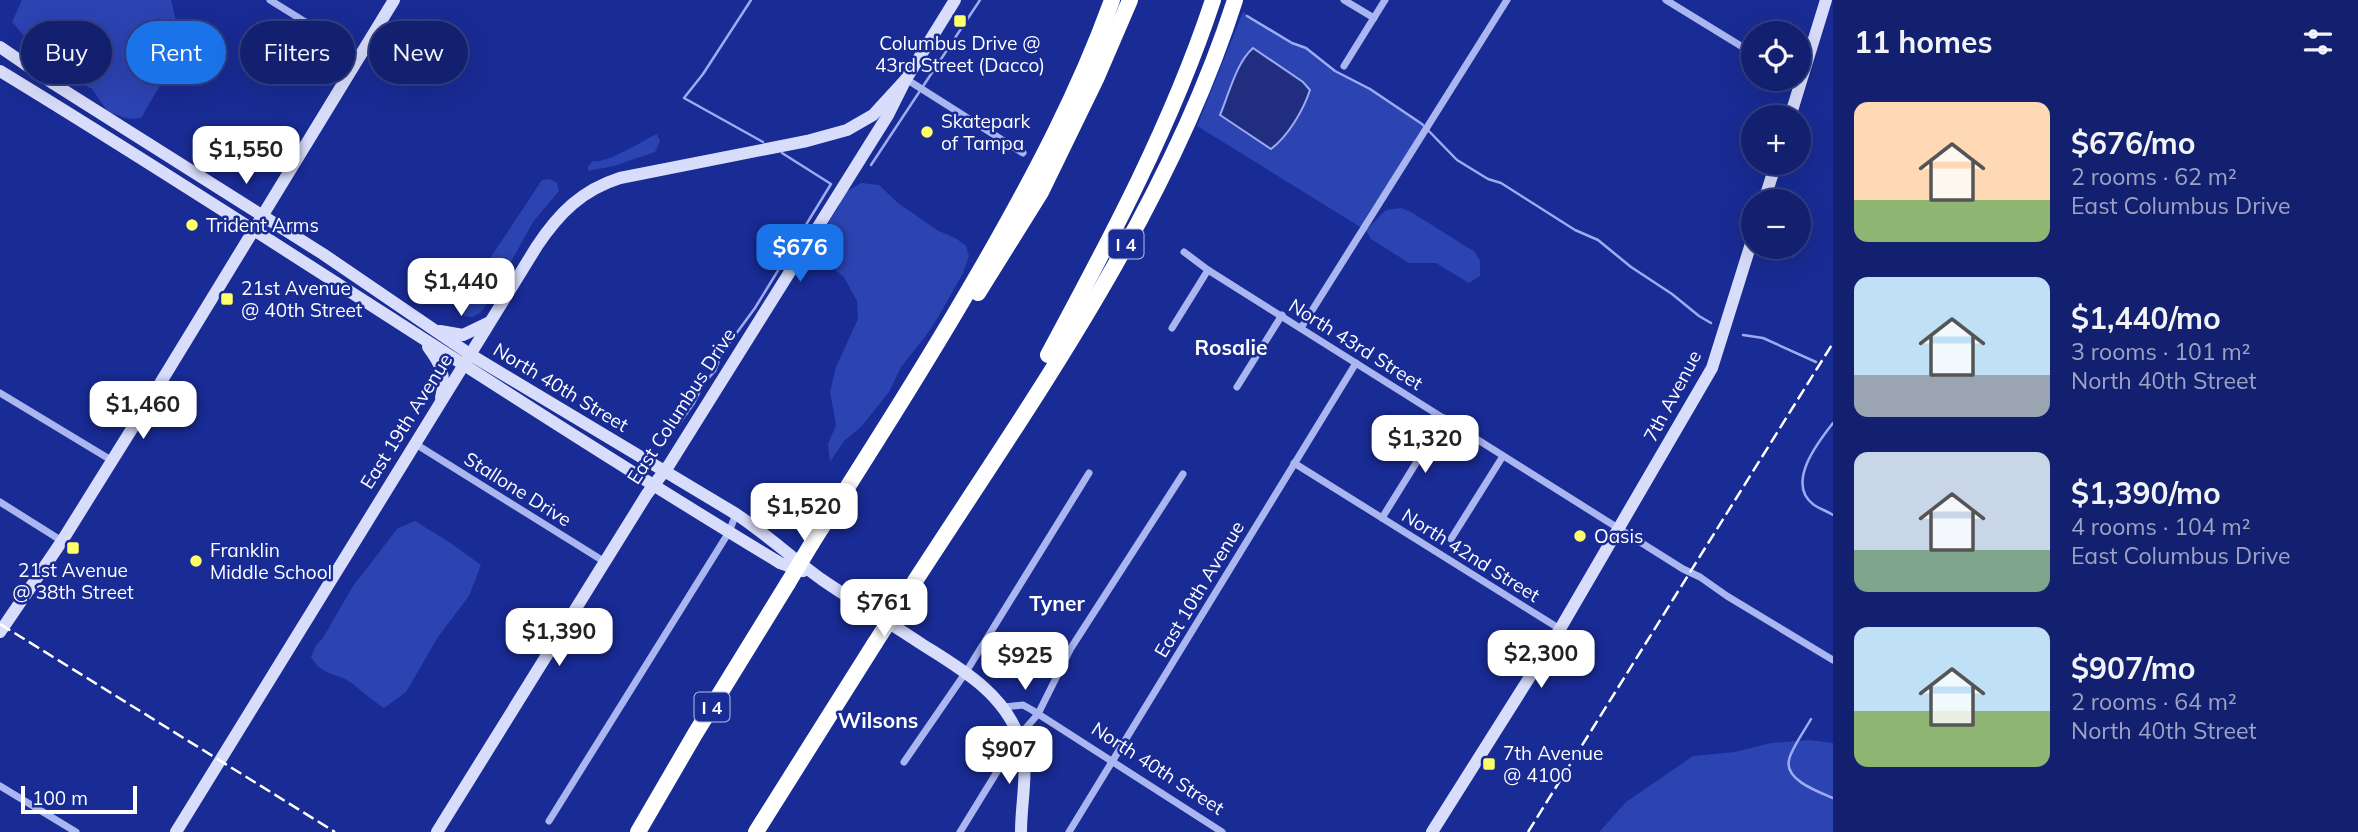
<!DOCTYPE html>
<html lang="en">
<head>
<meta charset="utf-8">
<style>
  :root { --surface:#13206f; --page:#1c2874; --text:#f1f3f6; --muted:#9da3c3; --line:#323e82; --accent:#1a73e8 }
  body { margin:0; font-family:Mulish,sans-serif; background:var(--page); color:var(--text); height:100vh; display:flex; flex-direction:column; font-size:26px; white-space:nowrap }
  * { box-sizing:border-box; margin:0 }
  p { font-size:23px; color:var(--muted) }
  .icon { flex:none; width:38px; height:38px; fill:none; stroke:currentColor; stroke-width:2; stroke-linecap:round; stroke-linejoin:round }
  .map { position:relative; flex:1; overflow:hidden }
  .side { display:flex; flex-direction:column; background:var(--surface); width:525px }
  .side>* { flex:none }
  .guide { position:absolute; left:21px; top:21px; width:665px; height:63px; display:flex; gap:14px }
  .tools { position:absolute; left:1741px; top:21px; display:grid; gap:14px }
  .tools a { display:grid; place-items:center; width:70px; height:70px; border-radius:50%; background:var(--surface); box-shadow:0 7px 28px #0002,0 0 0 2px var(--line); font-size:35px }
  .scale { position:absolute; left:21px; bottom:18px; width:116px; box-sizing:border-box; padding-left:7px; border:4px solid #fff; border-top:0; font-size:19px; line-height:24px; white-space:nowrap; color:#fff; -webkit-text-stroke:5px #192b94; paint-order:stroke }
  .price { position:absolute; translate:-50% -60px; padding:0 16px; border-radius:14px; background:#fff; color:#222; font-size:23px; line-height:46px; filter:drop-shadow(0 2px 4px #0008) }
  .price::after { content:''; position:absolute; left:50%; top:42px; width:21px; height:16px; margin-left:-10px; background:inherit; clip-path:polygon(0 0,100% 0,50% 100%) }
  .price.on { background:var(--accent); color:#fff }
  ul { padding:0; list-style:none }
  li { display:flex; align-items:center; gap:21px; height:175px; padding:0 21px }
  li span { display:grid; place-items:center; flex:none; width:196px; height:140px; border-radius:14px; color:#555 }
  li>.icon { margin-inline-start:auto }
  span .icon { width:84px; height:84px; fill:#fffc; stroke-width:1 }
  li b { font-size:30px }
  h2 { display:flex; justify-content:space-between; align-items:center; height:84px; padding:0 21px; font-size:30px }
  .tag { padding:0 24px; border-radius:32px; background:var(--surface); box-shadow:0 7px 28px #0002,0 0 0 2px var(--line); font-size:24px; line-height:63px }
  .tag.on { background:var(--accent); color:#fff }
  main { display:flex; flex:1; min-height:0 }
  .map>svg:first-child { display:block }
</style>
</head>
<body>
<main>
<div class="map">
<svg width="1833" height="832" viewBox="0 0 1833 832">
  <rect width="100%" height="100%" fill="#192b94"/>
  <g fill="#2c43b2">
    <path d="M22,0H171L177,24L165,39L155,60L161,84L141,118L129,119L108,112L92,89L64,74L52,62L45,50L24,36L12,22Z"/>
    <path d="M1243,12L1292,43L1306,48L1335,71L1370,89L1424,127L1362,228L1197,126Z"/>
    <path d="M657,134L660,141L655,152L614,166L588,171V166L593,161C607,164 642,141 657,134Z"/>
    <path d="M550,179L557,183L559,191L533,222L512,260L490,291L488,303L480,313L472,317L464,316V311L473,297L485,266L542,180Z"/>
    <path d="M861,183L879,185L898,203L937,230L957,239L966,246L969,256L963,273L940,314L925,337L901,367L889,392L861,427L844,441L830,462L828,444L836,425L830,392L836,367L858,319L857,301L844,277L819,257L816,242L838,208L844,193Z"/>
    <path d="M1795,201H1799L1808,208C1810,229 1810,243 1793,258L1775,247H1799V201Z"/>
    <path d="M1401,208L1411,212L1475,252L1480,261V276L1469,283L1436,263H1409L1371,239L1366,230L1386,210Z"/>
    <path d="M415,521L449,542L481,565L469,596L438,637L406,692L384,708C373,701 363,692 353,684C337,672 323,677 311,657L316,645L323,638L353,586L398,528Z"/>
    <path d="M1809,740L1833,743V832H1599L1626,802L1693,756L1735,752L1771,743Z"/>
  </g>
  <path fill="#212e7f" stroke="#9dacf2" stroke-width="2" d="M1253,48L1303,82L1310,90C1303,111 1288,136 1271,149L1220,115C1229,94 1236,63 1253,48Z"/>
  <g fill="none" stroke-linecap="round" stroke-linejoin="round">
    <g stroke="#9dacf2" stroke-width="2.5">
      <path d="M751,0L703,74L684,98L763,142"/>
      <path d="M1247,16L1292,43L1306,48L1335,71L1370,89L1422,124L1457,160L1488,179L1501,183L1575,230L1598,240L1631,267L1672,294L1699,316L1711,323"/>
      <path d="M871,165L980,0"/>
      <path d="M1743,335L1763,338L1816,362"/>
      <path d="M1833,423C1818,442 1785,484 1814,505C1820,509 1827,511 1833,515"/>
      <path d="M679,424L694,403L704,383L715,371L722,353L755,308L831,184L782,153"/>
      <path d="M1811,719C1805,730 1791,749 1789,760C1784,780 1819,792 1833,798"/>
    </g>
    <g stroke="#aab6f0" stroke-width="7">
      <path d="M270,0L360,56"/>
      <path d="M1344,0L1374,18"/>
      <path d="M1666,0L1754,54"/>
      <path d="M1344,66L1385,0"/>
      <path d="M906,79L1023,153"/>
      <path d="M1184,252L1208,270L1683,569L1700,577L1727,596L1833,660"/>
      <path d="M1172,328L1208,270"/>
      <path d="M1301,328L1507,0"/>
      <path d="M1237,387L1282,315"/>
      <path d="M0,393L111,460"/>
      <path d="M414,443L605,562"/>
      <path d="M1294,463L1560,629"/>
      <path d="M0,502L62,541"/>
      <path d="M1382,518L1444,418"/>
      <path d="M1451,539L1503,456"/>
      <path d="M1004,707L1023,705L1032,710L1222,832"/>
      <path d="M904,762L966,672L1089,473"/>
      <path d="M0,786L76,832"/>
      <path d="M549,821L729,532L736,514"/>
      <path d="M960,832L1019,736L1038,714L1071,648L1183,474"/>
      <path d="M1069,832L1356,363"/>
    </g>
    <g stroke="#d8ddfb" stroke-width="12">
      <path d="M0,47L54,84L323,254L471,355L736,514C766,534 792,558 821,579C853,601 887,621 920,643C959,668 1002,691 1019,737C1030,769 1021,799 1021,832"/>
      <path d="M0,71C263,231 517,404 780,563L803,571"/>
      <path d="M1790,117L1826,0"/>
      <path d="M1764,201L1776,163"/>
      <path d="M440,331L463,335L488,323"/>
      <path d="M428,347C442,366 446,375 441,398"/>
      <path d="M0,632L62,541L153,395L394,0"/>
      <path d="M176,832L537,246C559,213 582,190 620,178L807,141L847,130L873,115L906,79"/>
      <path d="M437,832L647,494L669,465L888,115L906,79L955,0"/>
      <path d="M1432,832L1560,629L1712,368L1754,234"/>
    </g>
    <g stroke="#fff" stroke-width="16">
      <path d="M978,293L1041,192L1096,79L1130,0"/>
      <path d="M1048,355C1110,240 1172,124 1213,0"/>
      <path d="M812,543C871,450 930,358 985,262C1033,178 1079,92 1112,0"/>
      <path d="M904,598C1026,409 1166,216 1235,0"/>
      <path d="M638,832L695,734L788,583"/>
      <path d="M756,832L875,643"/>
    </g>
    <g stroke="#fff" stroke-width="2.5" stroke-dasharray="12 5" stroke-linecap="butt">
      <path d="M0,624L335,832"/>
      <path d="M1528,832L1833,343"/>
    </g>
    <g stroke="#fff" stroke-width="16">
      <path d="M788,583L812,543"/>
      <path d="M875,643L904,598"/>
    </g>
  </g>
  <g fill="#ffff69" stroke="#192b94" stroke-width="2.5">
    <rect x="953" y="14" width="14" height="14" rx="3.5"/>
    <circle cx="927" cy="132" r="7"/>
    <circle cx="192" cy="225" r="7"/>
    <rect x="220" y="292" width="14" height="14" rx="3.5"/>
    <circle cx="1580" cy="536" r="7"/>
    <rect x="66" y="541" width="14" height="14" rx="3.5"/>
    <circle cx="196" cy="561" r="7"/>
    <rect x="1482" y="757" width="14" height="14" rx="3.5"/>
  </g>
  <g text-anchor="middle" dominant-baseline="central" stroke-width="5" stroke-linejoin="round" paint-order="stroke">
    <g fill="#192b94" stroke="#babfdf" stroke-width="2">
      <rect x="1108.5" y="229.5" width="35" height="29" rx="5"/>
      <rect x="694.5" y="692.5" width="35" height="29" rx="5"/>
    </g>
    <g font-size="18" font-weight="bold" fill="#fff">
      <text x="1126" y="244">I 4</text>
      <text x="712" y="707">I 4</text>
    </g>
    <g font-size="19" fill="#fff" stroke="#192b94" text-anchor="start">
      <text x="960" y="43" text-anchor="middle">Columbus Drive @<tspan x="960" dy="22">43rd Street (Dacco)</tspan></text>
      <text x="941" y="121">Skatepark<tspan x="941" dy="22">of Tampa</tspan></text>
      <text x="206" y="225">Trident Arms</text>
      <text x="241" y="288">21st Avenue<tspan x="241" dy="22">@ 40th Street</tspan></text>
      <text x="1594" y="536">Oasis</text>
      <text x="210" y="550">Franklin<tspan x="210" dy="22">Middle School</tspan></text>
      <text x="73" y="570" text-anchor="middle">21st Avenue<tspan x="73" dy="22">@ 38th Street</tspan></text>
      <text x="1503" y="753">7th Avenue<tspan x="1503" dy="22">@ 4100</tspan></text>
    </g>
    <g font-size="19" fill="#fff" stroke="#192b94">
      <text transform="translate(1356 344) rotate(32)">North 43rd Street</text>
      <text transform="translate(561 387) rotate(31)">North 40th Street</text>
      <text transform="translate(1672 396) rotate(-62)">7th Avenue</text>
      <text transform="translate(681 406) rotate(-57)">East Columbus Drive</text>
      <text transform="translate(406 421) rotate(-58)">East 19th Avenue</text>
      <text transform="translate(518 489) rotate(32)">Stallone Drive</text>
      <text transform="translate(1471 555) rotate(32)">North 42nd Street</text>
      <text transform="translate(1199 589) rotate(-59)">East 10th Avenue</text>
      <text transform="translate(1158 768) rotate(33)">North 40th Street</text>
    </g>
    <g font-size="21" font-weight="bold" fill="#fff" stroke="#192b94">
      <text x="1231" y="347">Rosalie</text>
      <text x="1057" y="603">Tyner</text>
      <text x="878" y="720">Wilsons</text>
    </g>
  </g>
</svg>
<div class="tools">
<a><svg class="icon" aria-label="locate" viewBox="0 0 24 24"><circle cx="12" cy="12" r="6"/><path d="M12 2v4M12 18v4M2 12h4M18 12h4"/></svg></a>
<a>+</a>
<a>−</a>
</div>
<div class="scale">100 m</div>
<b class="price" style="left:246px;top:186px">$1,550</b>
<b class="price on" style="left:800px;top:284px">$676</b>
<b class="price" style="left:461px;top:318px">$1,440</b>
<b class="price" style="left:143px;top:441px">$1,460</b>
<b class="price" style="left:1425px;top:475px">$1,320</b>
<b class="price" style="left:804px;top:543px">$1,520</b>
<b class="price" style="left:884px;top:639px">$761</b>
<b class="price" style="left:559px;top:668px">$1,390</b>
<b class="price" style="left:1541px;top:690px">$2,300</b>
<b class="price" style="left:1025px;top:692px">$925</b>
<b class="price" style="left:1009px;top:786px">$907</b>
<div class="guide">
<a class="tag">Buy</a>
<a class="tag on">Rent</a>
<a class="tag">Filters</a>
<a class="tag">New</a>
</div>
</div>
<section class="side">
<h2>11 homes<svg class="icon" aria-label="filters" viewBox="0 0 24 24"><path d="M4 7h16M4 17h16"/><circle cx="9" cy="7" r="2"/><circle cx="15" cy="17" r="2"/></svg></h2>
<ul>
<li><span style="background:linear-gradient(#ffd9b3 70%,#8fb573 0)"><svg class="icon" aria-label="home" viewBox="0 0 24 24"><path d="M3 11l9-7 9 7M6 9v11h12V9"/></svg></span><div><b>$676/mo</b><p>2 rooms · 62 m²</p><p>East Columbus Drive</p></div></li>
<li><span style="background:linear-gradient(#bfe0f5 70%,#9aa5b1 0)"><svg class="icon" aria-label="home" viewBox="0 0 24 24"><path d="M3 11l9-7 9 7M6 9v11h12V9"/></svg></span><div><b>$1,440/mo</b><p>3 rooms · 101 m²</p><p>North 40th Street</p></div></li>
<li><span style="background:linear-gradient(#c9d6e8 70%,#7fa58c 0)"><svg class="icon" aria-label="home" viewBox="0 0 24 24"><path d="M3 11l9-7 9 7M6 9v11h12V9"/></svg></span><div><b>$1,390/mo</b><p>4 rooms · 104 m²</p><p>East Columbus Drive</p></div></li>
<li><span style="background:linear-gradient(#bfe0f5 60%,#8fb573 0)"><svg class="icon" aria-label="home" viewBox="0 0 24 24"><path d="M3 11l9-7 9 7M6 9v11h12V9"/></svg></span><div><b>$907/mo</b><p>2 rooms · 64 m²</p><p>North 40th Street</p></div></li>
</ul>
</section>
</main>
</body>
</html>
